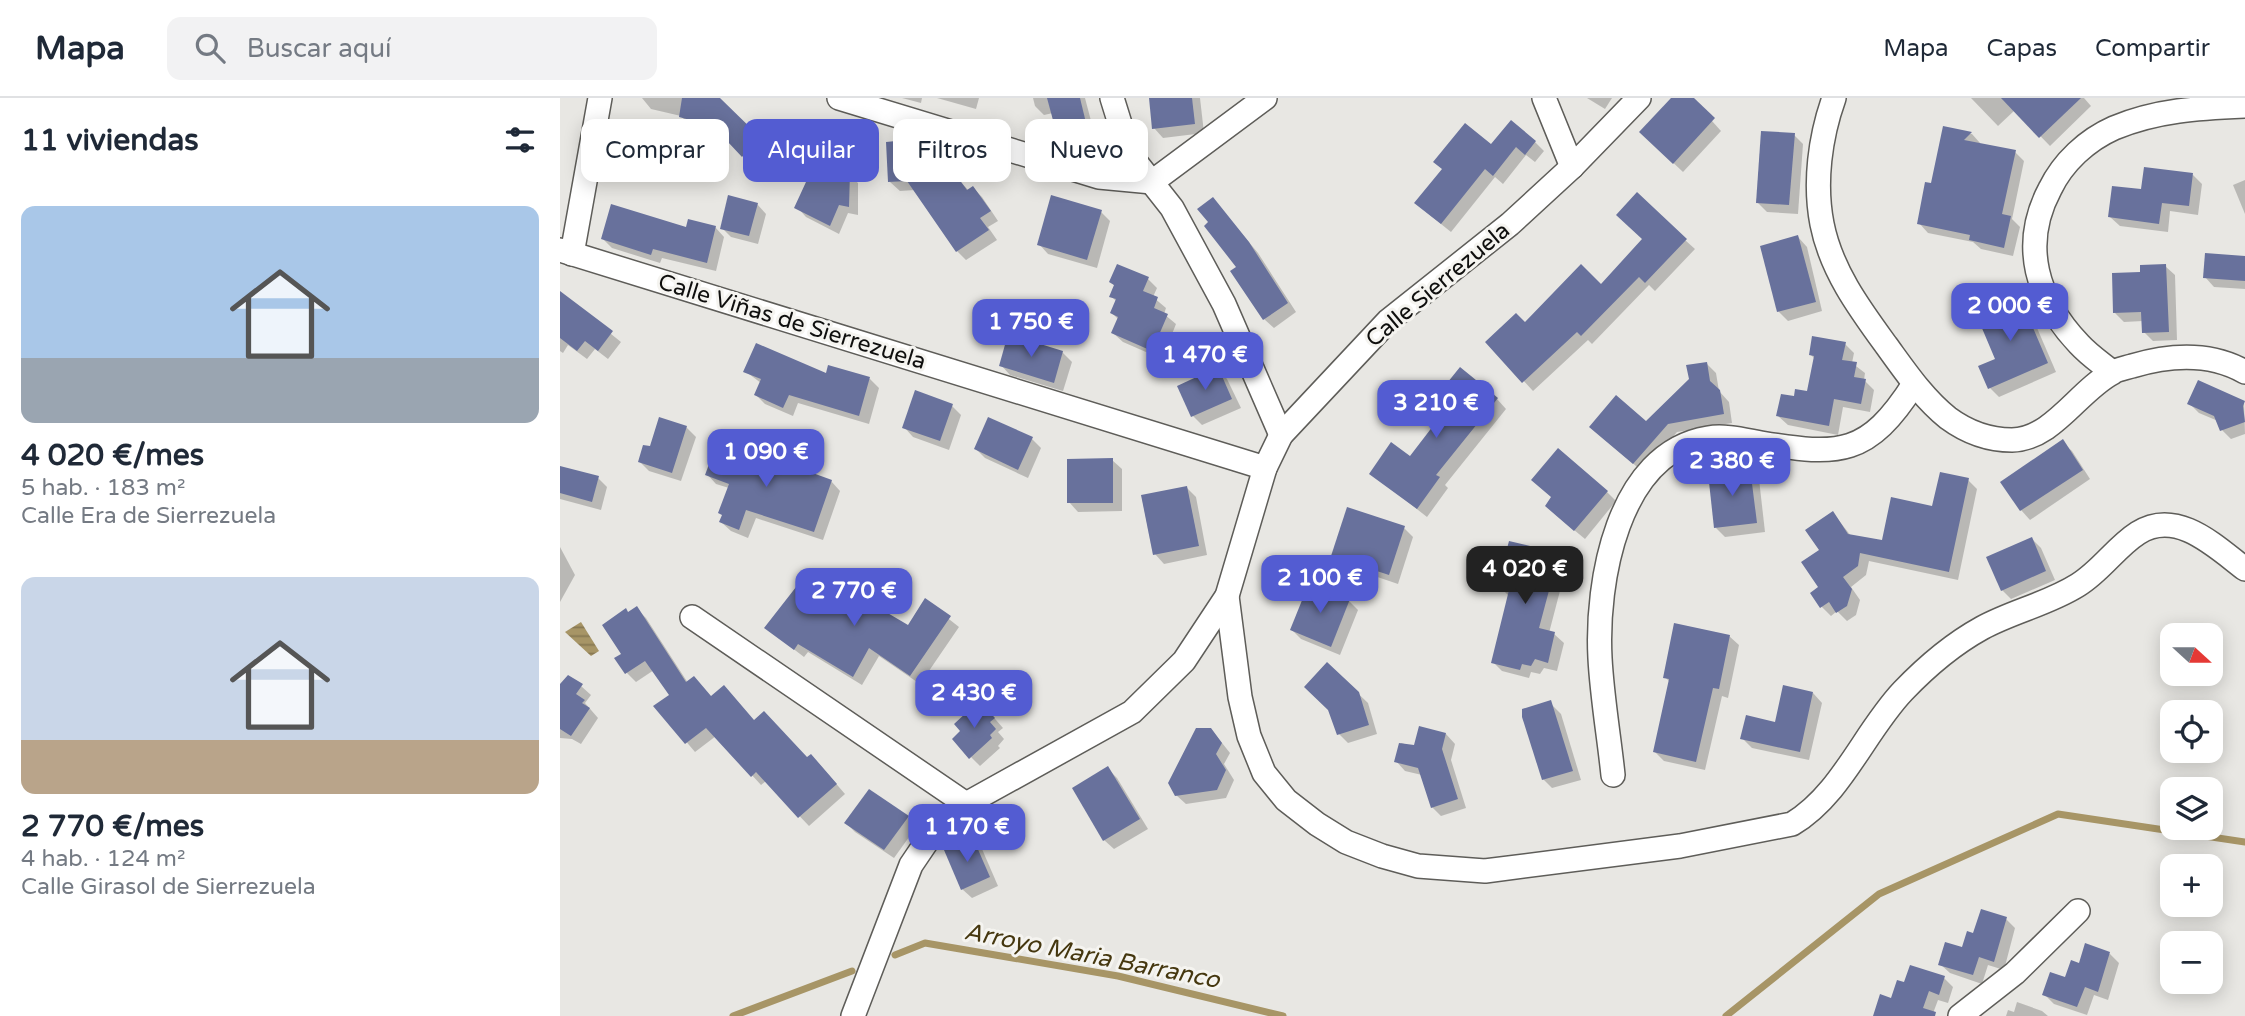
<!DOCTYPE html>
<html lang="es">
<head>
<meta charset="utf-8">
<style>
  :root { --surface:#fff; --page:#f2f2f3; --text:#1f2937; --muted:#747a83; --line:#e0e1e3; --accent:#535cd2 }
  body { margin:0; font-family:"Varela Round",sans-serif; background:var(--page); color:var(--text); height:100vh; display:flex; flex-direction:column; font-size:26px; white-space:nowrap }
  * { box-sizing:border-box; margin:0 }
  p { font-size:23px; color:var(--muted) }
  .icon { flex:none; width:38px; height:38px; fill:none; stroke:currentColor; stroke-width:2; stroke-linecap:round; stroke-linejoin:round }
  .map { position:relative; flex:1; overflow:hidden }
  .side { display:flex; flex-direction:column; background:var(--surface); width:560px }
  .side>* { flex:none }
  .guide { position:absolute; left:21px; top:21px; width:665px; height:63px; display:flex; gap:14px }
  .needle { width:46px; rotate:111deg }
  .tools { position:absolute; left:1600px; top:525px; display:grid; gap:14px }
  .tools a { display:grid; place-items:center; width:63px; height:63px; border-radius:14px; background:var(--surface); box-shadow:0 4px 18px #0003; font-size:35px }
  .price { position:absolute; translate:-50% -60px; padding:0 16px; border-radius:14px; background:var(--accent); color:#fff; font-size:23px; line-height:46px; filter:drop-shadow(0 2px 4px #0008) }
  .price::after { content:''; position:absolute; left:50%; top:42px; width:21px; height:16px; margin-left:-10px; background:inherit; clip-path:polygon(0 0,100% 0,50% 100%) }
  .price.on { background:#222; color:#fff }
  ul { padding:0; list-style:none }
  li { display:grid; align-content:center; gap:14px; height:371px; padding:0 21px }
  li span { display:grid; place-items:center; height:217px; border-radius:14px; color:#555 }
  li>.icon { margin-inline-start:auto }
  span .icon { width:126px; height:126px; fill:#fffc; stroke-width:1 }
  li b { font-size:30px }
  h2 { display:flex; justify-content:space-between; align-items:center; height:84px; padding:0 21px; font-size:30px }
  .chip { padding:0 24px; border-radius:14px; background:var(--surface); box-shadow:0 4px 18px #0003; font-size:24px; line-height:63px }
  .chip.on { background:var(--accent); color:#fff }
  header { display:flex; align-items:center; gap:42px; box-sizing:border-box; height:98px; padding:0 35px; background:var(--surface); border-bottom:2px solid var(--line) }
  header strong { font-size:33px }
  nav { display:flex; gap:38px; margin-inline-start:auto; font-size:24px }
  .search { width:490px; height:63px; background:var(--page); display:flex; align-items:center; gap:18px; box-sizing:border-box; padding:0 24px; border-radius:14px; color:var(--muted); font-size:26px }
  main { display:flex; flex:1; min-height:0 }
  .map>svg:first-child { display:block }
</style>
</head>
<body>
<header>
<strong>Mapa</strong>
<div class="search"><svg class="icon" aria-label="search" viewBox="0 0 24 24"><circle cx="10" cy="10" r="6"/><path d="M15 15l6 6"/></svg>Buscar aquí</div>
<nav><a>Mapa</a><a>Capas</a><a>Compartir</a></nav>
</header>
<main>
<section class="side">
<h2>11 viviendas<svg class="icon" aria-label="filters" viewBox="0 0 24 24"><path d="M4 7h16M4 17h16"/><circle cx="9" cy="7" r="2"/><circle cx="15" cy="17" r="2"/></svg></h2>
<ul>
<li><span style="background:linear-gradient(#a9c7e8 70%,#9aa5b1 0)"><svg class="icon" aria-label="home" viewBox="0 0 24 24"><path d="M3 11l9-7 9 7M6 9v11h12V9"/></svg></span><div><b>4 020 €/mes</b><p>5 hab. · 183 m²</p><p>Calle Era de Sierrezuela</p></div></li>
<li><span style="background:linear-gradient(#c9d6e8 75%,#b9a48a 0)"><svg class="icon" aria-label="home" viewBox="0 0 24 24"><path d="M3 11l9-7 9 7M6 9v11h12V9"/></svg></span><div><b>2 770 €/mes</b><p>4 hab. · 124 m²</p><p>Calle Girasol de Sierrezuela</p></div></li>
</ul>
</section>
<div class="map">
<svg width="1685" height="918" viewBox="0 0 1685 918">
  <defs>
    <pattern id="water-rules" width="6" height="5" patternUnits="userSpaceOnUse" patternTransform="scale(1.75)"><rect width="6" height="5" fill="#a79566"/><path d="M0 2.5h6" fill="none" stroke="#867852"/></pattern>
  </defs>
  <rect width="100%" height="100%" fill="#e8e7e3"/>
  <path fill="url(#water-rules)" d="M21,524L39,553L31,558L5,534Z"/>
  <g fill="#0003">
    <path d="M82,0H157L208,49L192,67L163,36L131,28L121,18L91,11Z"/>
    <path d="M342,0H362L361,5Z"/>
    <path d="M377,0H419L416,11Z"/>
    <path d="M473,0H525L535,38L508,45L498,36L493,15L484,17L475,8Z"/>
    <path d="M590,0H640L644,35L603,40L594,30Z"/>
    <path d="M1027,0H1052L1045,11Z"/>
    <path d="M1113,0L1152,23L1161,33L1123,74L1090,43Z"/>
    <path d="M1411,0H1524L1531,8L1490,48L1455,12L1438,28Z"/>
    <path d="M1385,30L1412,36L1420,45L1418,46L1455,54L1464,63L1452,121L1460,129L1453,158L1421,151L1413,144L1368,135L1359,125L1373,87Z"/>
    <path d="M274,32L283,41L286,76H289L298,85V117L288,115L279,136L246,119L237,109Z"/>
    <path d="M1234,37L1243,46L1238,116L1207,114L1197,104Z"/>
    <path d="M345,44L354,53L389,71L409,93L413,90L422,99L438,123L428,129L437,142L406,162L397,153L355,92L340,93L330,84Z"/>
    <path d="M975,44L984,53L975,64L966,57L943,86L935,79L891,134L866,114L932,49Z"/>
    <path d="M1633,77L1642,86L1638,117L1610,113L1608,134L1560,128L1550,119L1582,93Z"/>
    <path d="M1685,82V116L1673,87Z"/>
    <path d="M653,101L698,155L736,214L714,230L704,221L679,170L650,125Z"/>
    <path d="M197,106L206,116L198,146L171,139L162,130Z"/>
    <path d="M541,114L550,123L537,170L488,156L479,146Z"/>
    <path d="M155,129L164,139L156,173L102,160L100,165L52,150L43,141Z"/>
    <path d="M1238,139L1247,149L1262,213L1228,223L1218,213Z"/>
    <path d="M1084,142H1125L1135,151L1095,193L1089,187L1032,246L1028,242L973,293L928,244L1042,188Z"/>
    <path d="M1685,160V191L1654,189L1645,179Z"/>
    <path d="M1605,168L1615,177L1617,242L1593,243L1584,234L1583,223L1564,224L1555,215L1582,175Z"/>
    <path d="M588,181L597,190L593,199L606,210L604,216L616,226L602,261L563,244L553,235L559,222L552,215L557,204L551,198L555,188L551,184Z"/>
    <path d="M0,195L61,244L48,261L35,251L27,261L8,247L3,255L0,253Z"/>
    <path d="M1459,199L1468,209L1496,274L1439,299L1430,290Z"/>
    <path d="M1285,246L1294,255L1292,265L1305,275L1304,282L1314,292L1310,314L1283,309L1278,337L1228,327L1218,318L1235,300L1249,295L1255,261L1251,257Z"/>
    <path d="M502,254L512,264L503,293L450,277L441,267Z"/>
    <path d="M1147,266L1156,275L1159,293L1169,304L1172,325L1117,334L1083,374L1041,338L1086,326Z"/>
    <path d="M269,269L310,281L319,290L309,326L238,305L233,318L205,306L196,297L201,285L185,273L267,278Z"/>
    <path d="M658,271L667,281L681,310L642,327L633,318Z"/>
    <path d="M937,301L946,311L885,387L888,390L867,419L811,375L850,360Z"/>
    <path d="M1684,304L1685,336L1671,341L1662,332L1658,323L1639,315L1629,305Z"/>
    <path d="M392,308L401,317L389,352L353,339L344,329Z"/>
    <path d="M126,329L136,339L121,383L89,373L80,364L91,351Z"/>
    <path d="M472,341L481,350L468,380L425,360L416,351Z"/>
    <path d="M1502,344L1512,353L1530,381L1470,422L1461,412L1442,384Z"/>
    <path d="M202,353L211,362L208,371L234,380L271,383L280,393L263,442L196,420L188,440L171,433L161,424L169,390L156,386L147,376L171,358Z"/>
    <path d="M552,362L562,371V413L518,414L509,404Z"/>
    <path d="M0,370L38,380L47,389L41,412L0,401Z"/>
    <path d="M1190,371L1199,381L1205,434L1165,439L1156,430Z"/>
    <path d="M1408,382L1417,391L1398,482L1309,463L1306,477L1291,489L1300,502L1296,517L1287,523L1277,513L1271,518L1261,508V453L1273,415L1291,438L1323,444L1374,410Z"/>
    <path d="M626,389L636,399L647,457L604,466L595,456Z"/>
    <path d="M1047,394L1056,403L1025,441L996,417Z"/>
    <path d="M844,430L853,439L838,486L782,467L773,458Z"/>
    <path d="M1472,441L1481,450L1495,482L1451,501L1442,492Z"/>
    <path d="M0,449L15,477L0,504Z"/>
    <path d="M998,457L1007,466L989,535L994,536L1004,545L997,573L984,570L980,576L971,574L969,580L942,573L933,564L949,498L939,488Z"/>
    <path d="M366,503L399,529L360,586L319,558L302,587L248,554L244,559L206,530L285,508L348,529Z"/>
    <path d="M789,503L798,512L780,557L741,541L732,532Z"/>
    <path d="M76,510L86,520L128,585L194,624L247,661L260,667L285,696L249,728L206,683L201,687L156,638L135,654L96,608L111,597L94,572L76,584L67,575L63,556L69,516Z"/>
    <path d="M1169,538L1179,547L1168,600L1162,598L1145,672L1104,663L1095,654L1110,584L1105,579Z"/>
    <path d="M767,566L808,605L817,636L788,645L779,636Z"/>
    <path d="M0,587L21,588L31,597L25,605L38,620L21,646L12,641L0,640Z"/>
    <path d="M1253,595L1262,605L1249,662L1192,650L1182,640L1216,626Z"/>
    <path d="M991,606L1001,616L1021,682L992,690L983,681Z"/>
    <path d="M429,614L443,630L438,634L444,641L438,648L440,650L420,668L411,659Z"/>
    <path d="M651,631L670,655L664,666L674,682L666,700L626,706L616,697Z"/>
    <path d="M886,636L895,646L891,662L906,710L881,718L872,709L862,677L845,673L836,663L841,645L855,649Z"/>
    <path d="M548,671L557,680L588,731L554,751L544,742Z"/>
    <path d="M310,693L348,719L357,728L334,760L295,734L286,725Z"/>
    <path d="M413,742L422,751L438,788L412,800L402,791Z"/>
    <path d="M1446,821L1455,830L1444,872L1428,867L1422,886L1390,875L1380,866L1404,852L1414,837Z"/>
    <path d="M1526,848L1550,856L1559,865L1548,902L1534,897L1527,917L1494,906L1484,896L1506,882L1520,867Z"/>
    <path d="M1384,880L1393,889L1388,905L1378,902L1372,918H1315L1345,886Z"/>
    <path d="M1457,904L1482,913L1488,918H1446L1448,912L1454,914Z"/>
  </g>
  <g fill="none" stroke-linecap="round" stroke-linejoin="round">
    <g stroke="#a79566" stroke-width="7">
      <path d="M335,857L365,845L558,878L723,918"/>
      <path d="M173,918L292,873"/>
      <path d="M1166,918L1319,796L1498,716L1685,744"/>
    </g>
  </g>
  <g fill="#68719c">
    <path d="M122,0H160L200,39L182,59L153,28L119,19Z"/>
    <path d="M487,0H520L527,29L497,37Z"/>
    <path d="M589,0H632L635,26L592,31Z"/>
    <path d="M1111,0H1134L1155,20L1113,66L1079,34Z"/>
    <path d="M1441,0H1521L1479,40Z"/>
    <path d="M951,22L976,43L965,57L956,49L933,78L925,71L881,126L854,105L882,71L873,64L905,25L931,46Z"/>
    <path d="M1383,28L1412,34L1404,42L1456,52L1442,116L1451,118L1444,150L1409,142L1410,137L1357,126L1365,84L1371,85Z"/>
    <path d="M275,30L277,74H290L289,109L279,107L270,128L234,110L246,84L244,34Z"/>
    <path d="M1201,33L1235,35L1229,107L1196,105Z"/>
    <path d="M346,42L347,50L368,54L390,69L407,92L413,88L431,113L420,120L429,132L396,154L347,83L328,84L326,44Z"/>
    <path d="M1584,69L1633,75L1629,108L1602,105L1599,126L1548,119L1552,88L1581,91Z"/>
    <path d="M1077,94L1127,141L1085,185L1079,179L1021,238L1017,234L962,285L925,244L956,215L965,224L1021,166L1041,186L1082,141L1056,117Z"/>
    <path d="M168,97L198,105L189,138L160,131Z"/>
    <path d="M491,97L542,112L527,162L477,147Z"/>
    <path d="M653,99L689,144L728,205L703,222L670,173L676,169L644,128L648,124L637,111Z"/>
    <path d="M51,106L126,129L128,121L156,128L147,165L93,151L91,157L41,141Z"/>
    <path d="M1238,137L1256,204L1217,214L1200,148Z"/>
    <path d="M1645,155L1685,158V183L1643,180Z"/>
    <path d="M557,166L589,179L583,193L598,199L594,210L608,216L592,253L551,235L558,219L550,215L556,201L549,199L554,187L549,184Z"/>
    <path d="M1606,166L1609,234L1582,235L1581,214L1553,215L1552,175L1580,174V167Z"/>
    <path d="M0,193L53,233L38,253L25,243L17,253L0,240Z"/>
    <path d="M1459,197L1488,265L1428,291L1418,268L1435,261L1416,216Z"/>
    <path d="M448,236L503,253L494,285L439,268Z"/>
    <path d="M1252,238L1286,244L1282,262L1297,264L1294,279L1306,281L1301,306L1274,301L1269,328L1216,318L1221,296L1234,298L1235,291L1247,293L1254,258L1249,257Z"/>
    <path d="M196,245L266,275L268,267L310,279L299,318L229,297L223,310L194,297L201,281L183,274Z"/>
    <path d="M1147,264L1150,283L1160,292L1164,316L1108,326L1073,366L1029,329L1056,297L1086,323L1129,281L1126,267Z"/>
    <path d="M658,269L672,301L631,319L617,288Z"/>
    <path d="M900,269L938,300L876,377L880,379L857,411L809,376L831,344L850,358L883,315L871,305Z"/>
    <path d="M1638,282L1685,303L1683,308L1685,324L1660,333L1654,318L1627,306Z"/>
    <path d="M355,292L393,306L380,343L342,330Z"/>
    <path d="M99,319L127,328L112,375L78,364L83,347L90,348Z"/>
    <path d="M428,319L473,339L458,372L414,351Z"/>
    <path d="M175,341L203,352L198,365L233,377L236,369L272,382L254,434L186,412L179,432L159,424L162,417L158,415L169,386L145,377L155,350L170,356Z"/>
    <path d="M1503,341L1523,372L1460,413L1440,384Z"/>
    <path d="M998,350L1048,393L1014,433L985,408L991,399L971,382Z"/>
    <path d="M553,360V405H507V361Z"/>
    <path d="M0,368L39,378L32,404L0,395Z"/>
    <path d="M1190,370L1197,425L1154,430L1148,375Z"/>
    <path d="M1380,374L1409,380L1389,474L1300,455L1298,468L1283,479L1292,491L1287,508L1276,515L1269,504L1260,510L1250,495L1258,489L1241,464L1259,452L1245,432L1273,413L1288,436L1322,442L1331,399L1372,408Z"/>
    <path d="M627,388L639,448L593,457L581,397Z"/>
    <path d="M787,409L845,428L829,477L771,458Z"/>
    <path d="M1472,439L1486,473L1441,493L1426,459Z"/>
    <path d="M949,443L999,455L979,530L995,534L988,565L975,561L971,568L962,566L960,572L931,565L949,492L937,489Z"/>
    <path d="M247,475L285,505L292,494L348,527L365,500L391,518L350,578L309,550L293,579L238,546L234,552L204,530Z"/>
    <path d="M749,485L790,501L771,549L730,532Z"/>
    <path d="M77,508L126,584L134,578L151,598L164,587L194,622L204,613L247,659L251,656L277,686L238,720L196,674L191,679L146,630L125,646L93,608L109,597L85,563L65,576L54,560L61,556L42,527L66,510L68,514Z"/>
    <path d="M1114,525L1170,537L1159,591L1153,590L1136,664L1093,654L1109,581L1103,580Z"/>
    <path d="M767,564L799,594L809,627L777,637L768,612L744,589Z"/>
    <path d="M8,577L23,586L16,596L25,602L22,605L30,610L11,638L0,631V586Z"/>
    <path d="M1223,587L1253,594L1240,654L1180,641L1186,617L1215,624Z"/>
    <path d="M991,602L1013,673L982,682L962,619V611Z"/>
    <path d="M419,603L435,620L430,624L436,631L430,637L432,640L409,661L392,641L400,633L394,626Z"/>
    <path d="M859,628L886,635L882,651L898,701L871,710L858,670L834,664L839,645L854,647Z"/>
    <path d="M636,630H651L662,645L656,656L666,672L657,692L615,698L608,685Z"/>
    <path d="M548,668L580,721L543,743L512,690Z"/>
    <path d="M309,691L349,718L324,752L284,725Z"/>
    <path d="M413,740L430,779L401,792L384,752Z"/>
    <path d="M1421,811L1447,819L1434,864L1419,859L1413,877L1378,867L1385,844L1402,849L1407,833L1413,835Z"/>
    <path d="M1525,845L1550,854L1538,894L1525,889L1517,909L1482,897L1490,874L1505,879L1511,862L1519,865Z"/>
    <path d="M1350,867L1385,878L1379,897L1369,893L1363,910L1376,914L1375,918H1313L1320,896L1331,900L1337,882L1344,884Z"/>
  </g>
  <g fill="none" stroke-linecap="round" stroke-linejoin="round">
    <g stroke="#5e5d59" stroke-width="26">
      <g id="minor">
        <path d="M279,0L539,79L592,84L705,0"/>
        <path d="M552,0L566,45L575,63L612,110L664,206L721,337"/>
        <path d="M984,0L1012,69"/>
        <path d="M1274,0C1260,39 1254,85 1262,126C1271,172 1299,210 1326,247C1345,273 1363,300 1388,320C1407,334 1429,342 1452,342C1493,341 1518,293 1552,275C1557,271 1566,270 1572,268C1609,257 1650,254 1685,274"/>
        <path d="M0,152L705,370"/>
        <path d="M12,156L40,0"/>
        <path d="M1552,274C1541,265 1529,257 1519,246C1477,202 1460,147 1490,91C1503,64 1527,42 1554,30C1597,12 1639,10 1685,8"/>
        <path d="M667,498L680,599L689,638L704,675L726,702L757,726L786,744L822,758L858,768L925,773L1120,748L1232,726C1282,696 1304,634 1343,593C1366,569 1393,546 1422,530C1453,513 1488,506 1518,487C1541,473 1556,449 1578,435C1617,410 1656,449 1685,471"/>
        <path d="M132,519L406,706"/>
        <path d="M1053,677C1049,638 1042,599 1040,560C1036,485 1057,355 1148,340C1165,337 1184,342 1201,345C1280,358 1308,358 1354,286"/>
        <path d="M293,918L351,767L376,730L406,706L572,614L624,563L667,498L705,370L721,337L828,223L950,126L1012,69L1079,0"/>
        <path d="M1400,918L1455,875L1518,813"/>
      </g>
    </g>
    <use href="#minor" stroke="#fff" stroke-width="23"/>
  </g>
  <g text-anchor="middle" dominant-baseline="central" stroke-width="6" stroke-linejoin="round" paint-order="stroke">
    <g font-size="23" fill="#0f0f0e" stroke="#f5f4f0">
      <text transform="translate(878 187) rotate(-40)">Calle Sierrezuela</text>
      <text transform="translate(232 224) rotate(17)">Calle Viñas de Sierrezuela</text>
    </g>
    <g font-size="24" font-style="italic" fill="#45370f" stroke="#f5f4f0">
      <text transform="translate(532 858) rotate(11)">Arroyo Maria Barranco</text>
    </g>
  </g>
</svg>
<div class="tools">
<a><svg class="needle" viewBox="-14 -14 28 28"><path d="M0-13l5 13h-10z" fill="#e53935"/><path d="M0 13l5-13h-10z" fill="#747a83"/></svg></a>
<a><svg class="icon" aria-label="locate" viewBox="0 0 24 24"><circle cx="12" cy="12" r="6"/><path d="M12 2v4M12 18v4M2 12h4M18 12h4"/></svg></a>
<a><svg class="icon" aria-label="layers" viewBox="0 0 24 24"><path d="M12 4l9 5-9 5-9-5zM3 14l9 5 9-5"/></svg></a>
<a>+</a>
<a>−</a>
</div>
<b class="price" style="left:1450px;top:245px">2 000 €</b>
<b class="price" style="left:471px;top:261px">1 750 €</b>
<b class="price" style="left:645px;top:294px">1 470 €</b>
<b class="price" style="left:876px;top:342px">3 210 €</b>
<b class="price" style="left:206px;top:391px">1 090 €</b>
<b class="price" style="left:1172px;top:400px">2 380 €</b>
<b class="price on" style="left:965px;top:508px">4 020 €</b>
<b class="price" style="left:760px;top:517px">2 100 €</b>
<b class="price" style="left:294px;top:530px">2 770 €</b>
<b class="price" style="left:414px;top:632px">2 430 €</b>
<b class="price" style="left:407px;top:766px">1 170 €</b>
<div class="guide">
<a class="chip">Comprar</a>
<a class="chip on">Alquilar</a>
<a class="chip">Filtros</a>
<a class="chip">Nuevo</a>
</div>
</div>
</main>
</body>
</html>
